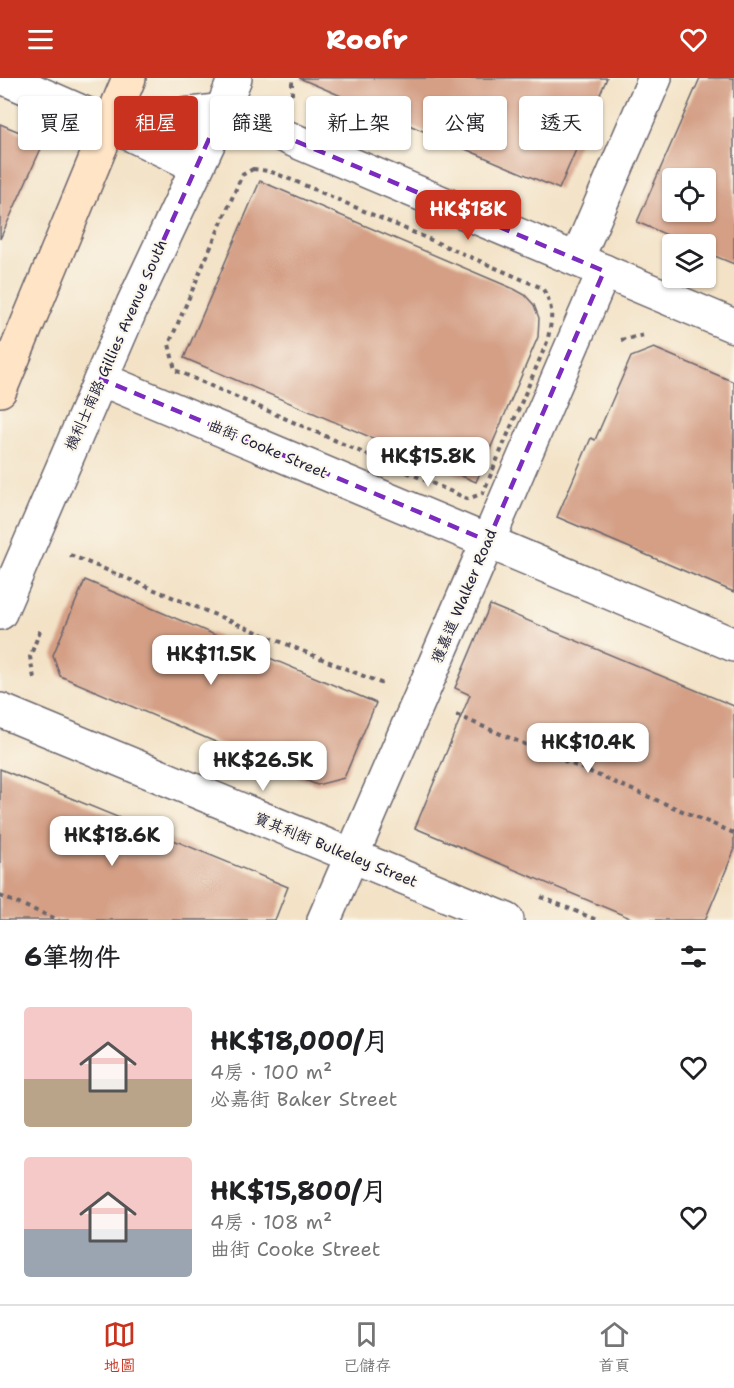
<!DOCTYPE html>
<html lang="zh-TW">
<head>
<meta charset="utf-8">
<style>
  :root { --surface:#fff; --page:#f2f2f2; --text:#202124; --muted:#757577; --line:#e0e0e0; --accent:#c8321e }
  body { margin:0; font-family:"Shantell Sans","LXGW WenKai TC",sans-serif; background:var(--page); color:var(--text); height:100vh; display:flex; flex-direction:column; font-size:22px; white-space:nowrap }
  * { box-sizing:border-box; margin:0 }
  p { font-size:20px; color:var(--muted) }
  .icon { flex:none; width:33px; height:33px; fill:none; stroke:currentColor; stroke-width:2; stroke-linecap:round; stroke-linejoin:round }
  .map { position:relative; height:842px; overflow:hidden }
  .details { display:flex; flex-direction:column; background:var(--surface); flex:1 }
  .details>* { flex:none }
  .banner { position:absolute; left:18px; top:18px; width:699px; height:54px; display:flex; gap:12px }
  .controls { position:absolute; left:662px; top:90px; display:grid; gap:12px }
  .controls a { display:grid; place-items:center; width:54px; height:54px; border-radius:6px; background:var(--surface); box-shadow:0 2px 4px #0004; font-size:30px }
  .price { position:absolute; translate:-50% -51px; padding:0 14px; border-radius:12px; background:#fff; color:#222; font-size:20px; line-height:39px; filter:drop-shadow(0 2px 3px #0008) }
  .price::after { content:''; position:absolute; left:50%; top:36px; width:18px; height:14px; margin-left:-9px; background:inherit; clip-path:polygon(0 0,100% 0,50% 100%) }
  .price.selected { background:var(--accent); color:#fff }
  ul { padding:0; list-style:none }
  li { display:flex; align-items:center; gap:18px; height:150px; padding:0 24px }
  li span { display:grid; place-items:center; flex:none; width:168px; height:120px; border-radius:6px; color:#555 }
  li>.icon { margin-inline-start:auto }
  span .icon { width:72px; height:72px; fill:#fffc; stroke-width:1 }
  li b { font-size:26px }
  h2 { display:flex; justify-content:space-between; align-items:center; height:72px; padding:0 24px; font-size:26px }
  .pill { padding:0 21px; border-radius:6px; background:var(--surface); box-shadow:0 2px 4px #0004; font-size:21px; line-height:54px }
  .pill.selected { background:var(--accent); color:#fff }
  header { display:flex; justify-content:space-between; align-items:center; height:78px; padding:0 24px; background:var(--accent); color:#fff; font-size:27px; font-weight:800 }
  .tab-bar { display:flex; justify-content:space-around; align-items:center; height:84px; border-top:2px solid var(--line); background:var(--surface); font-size:16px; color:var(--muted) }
  .tab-bar a { display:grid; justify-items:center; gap:3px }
  .tab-bar .selected { color:var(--accent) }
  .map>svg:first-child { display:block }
</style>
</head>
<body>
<header><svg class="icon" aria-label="menu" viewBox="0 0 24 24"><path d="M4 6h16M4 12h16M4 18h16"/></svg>Roofr<svg class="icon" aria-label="heart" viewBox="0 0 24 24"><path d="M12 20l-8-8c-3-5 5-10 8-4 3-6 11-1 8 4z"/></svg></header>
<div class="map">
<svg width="734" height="842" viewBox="0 0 734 842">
  <rect width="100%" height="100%" fill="#fbf7ec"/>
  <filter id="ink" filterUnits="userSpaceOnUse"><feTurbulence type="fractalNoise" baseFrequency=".0167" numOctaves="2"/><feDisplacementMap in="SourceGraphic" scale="12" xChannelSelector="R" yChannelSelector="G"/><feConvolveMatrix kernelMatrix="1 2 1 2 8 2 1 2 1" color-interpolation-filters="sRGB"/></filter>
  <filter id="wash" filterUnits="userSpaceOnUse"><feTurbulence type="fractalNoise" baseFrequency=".008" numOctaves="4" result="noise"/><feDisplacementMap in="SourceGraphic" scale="24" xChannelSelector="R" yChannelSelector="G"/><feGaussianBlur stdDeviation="1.35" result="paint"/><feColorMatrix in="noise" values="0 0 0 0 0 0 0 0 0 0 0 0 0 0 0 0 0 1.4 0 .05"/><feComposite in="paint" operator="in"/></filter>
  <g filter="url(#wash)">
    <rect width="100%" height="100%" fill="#f3e2c6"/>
    <g id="blocks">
      <g fill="#d49f85" fill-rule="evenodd">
        <path d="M299,0H607L559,111Z"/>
        <path d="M700,0H734V186L705,174V166H688L637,144ZM672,100H705V134H672Z"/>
        <path d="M0,46L44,64L0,161Z"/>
        <path d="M260,103L514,211L525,217L534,227L539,240L538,259L476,404L184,280Z"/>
        <path d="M654,270L734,304V514L557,439L591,360L595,362L631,279Z"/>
        <path d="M85,502L376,625L344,700L317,707L60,598L53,577Z"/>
        <path d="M490,527L734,628V773L705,842H635L415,750L470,617L455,610Z"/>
        <path d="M0,691L288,809L275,842H0Z"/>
      </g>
    </g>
  </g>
  <g filter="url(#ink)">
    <use href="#blocks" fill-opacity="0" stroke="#6b656c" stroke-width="1.5"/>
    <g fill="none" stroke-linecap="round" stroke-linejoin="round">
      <g stroke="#6b656c" stroke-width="36">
        <g id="pedestrian">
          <path d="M577,181L655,0"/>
          <path d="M324,842L488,463"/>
        </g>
      </g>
      <g stroke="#6b656c" stroke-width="36">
        <g id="minor">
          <path d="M4,0L109,46L197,88"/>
          <path d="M101,301L734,567"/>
          <path d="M488,463L604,193"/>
          <path d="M0,632L507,842"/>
        </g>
      </g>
      <g stroke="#6b656c" stroke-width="36">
        <g id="tertiary">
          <path d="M109,46L222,32L734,248"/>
          <path d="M0,535L133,226L209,64L235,0"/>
        </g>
      </g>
      <g stroke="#6b656c" stroke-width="36">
        <path id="secondary" d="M0,312L129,0"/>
      </g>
      <g stroke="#6b656c" stroke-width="4" stroke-dasharray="4.5 4.5" stroke-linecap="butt">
        <path d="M292,17V0"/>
        <path d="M253,91L269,93L297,104L542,210C555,228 552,243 547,264L483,415L468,421L175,292L169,266L242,97Z"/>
        <path d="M621,262L645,257"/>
        <path d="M70,477L383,606"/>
        <path d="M34,600L30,579L41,550"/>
        <path d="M456,637L734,755"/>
        <path d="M0,818L59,842"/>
        <path d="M541,819L597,842"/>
      </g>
      <use href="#pedestrian" stroke="#fff" stroke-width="33"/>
      <use href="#minor" stroke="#fff" stroke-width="33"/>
      <use href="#tertiary" stroke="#fff" stroke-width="33"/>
      <use href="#secondary" stroke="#ffe4c6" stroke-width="33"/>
    </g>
  </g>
  <path fill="none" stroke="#7b2cbf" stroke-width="4.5" stroke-dasharray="12 8" stroke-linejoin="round" d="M222,32L604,193L488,463L101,301Z"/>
  <g text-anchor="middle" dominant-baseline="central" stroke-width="4.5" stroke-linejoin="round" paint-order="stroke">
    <g font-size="15" fill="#22223b" stroke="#fbf7ec">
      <text transform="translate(116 267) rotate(-66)">機利士南路 Gillies Avenue South</text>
      <text transform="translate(268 371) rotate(23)">曲街 Cooke Street</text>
      <text transform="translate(464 518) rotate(-67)">獲嘉道 Walker Road</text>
      <text transform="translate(336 772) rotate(22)">寶其利街 Bulkeley Street</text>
    </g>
  </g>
</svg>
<div class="controls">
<a><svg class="icon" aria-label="locate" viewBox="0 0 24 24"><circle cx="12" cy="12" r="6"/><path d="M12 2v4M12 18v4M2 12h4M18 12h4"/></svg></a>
<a><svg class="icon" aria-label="layers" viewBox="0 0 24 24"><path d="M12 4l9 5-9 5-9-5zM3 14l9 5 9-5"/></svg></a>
</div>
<b class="price selected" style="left:468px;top:163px">HK$18K</b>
<b class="price" style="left:428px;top:410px">HK$15.8K</b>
<b class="price" style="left:211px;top:608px">HK$11.5K</b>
<b class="price" style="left:588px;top:696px">HK$10.4K</b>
<b class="price" style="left:263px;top:714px">HK$26.5K</b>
<b class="price" style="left:112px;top:789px">HK$18.6K</b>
<div class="banner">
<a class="pill">買屋</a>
<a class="pill selected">租屋</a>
<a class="pill">篩選</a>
<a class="pill">新上架</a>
<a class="pill">公寓</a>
<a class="pill">透天</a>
</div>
</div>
<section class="details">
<h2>6筆物件<svg class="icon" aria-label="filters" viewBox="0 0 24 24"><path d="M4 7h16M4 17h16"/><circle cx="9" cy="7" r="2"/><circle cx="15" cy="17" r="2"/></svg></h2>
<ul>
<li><span style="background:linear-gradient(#f6c9c9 60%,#b9a48a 0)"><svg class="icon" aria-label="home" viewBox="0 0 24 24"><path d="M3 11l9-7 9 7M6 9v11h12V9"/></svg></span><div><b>HK$18,000/月</b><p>4房 · 100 m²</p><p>必嘉街 Baker Street</p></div><svg class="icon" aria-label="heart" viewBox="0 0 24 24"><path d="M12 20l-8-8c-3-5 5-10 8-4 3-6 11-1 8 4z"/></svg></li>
<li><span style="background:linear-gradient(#f6c9c9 60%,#9aa5b1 0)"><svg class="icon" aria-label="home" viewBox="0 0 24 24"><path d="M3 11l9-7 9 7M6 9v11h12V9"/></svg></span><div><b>HK$15,800/月</b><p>4房 · 108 m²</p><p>曲街 Cooke Street</p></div><svg class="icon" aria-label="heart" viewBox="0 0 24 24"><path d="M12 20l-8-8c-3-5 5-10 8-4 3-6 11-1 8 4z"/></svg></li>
</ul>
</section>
<nav class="tab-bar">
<a class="selected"><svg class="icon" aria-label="map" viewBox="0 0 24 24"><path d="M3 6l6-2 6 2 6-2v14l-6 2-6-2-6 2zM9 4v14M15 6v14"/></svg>地圖</a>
<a><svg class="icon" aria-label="saved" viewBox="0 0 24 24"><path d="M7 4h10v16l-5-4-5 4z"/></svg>已儲存</a>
<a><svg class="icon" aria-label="home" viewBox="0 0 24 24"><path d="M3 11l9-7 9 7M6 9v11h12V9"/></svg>首頁</a>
</nav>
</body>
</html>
